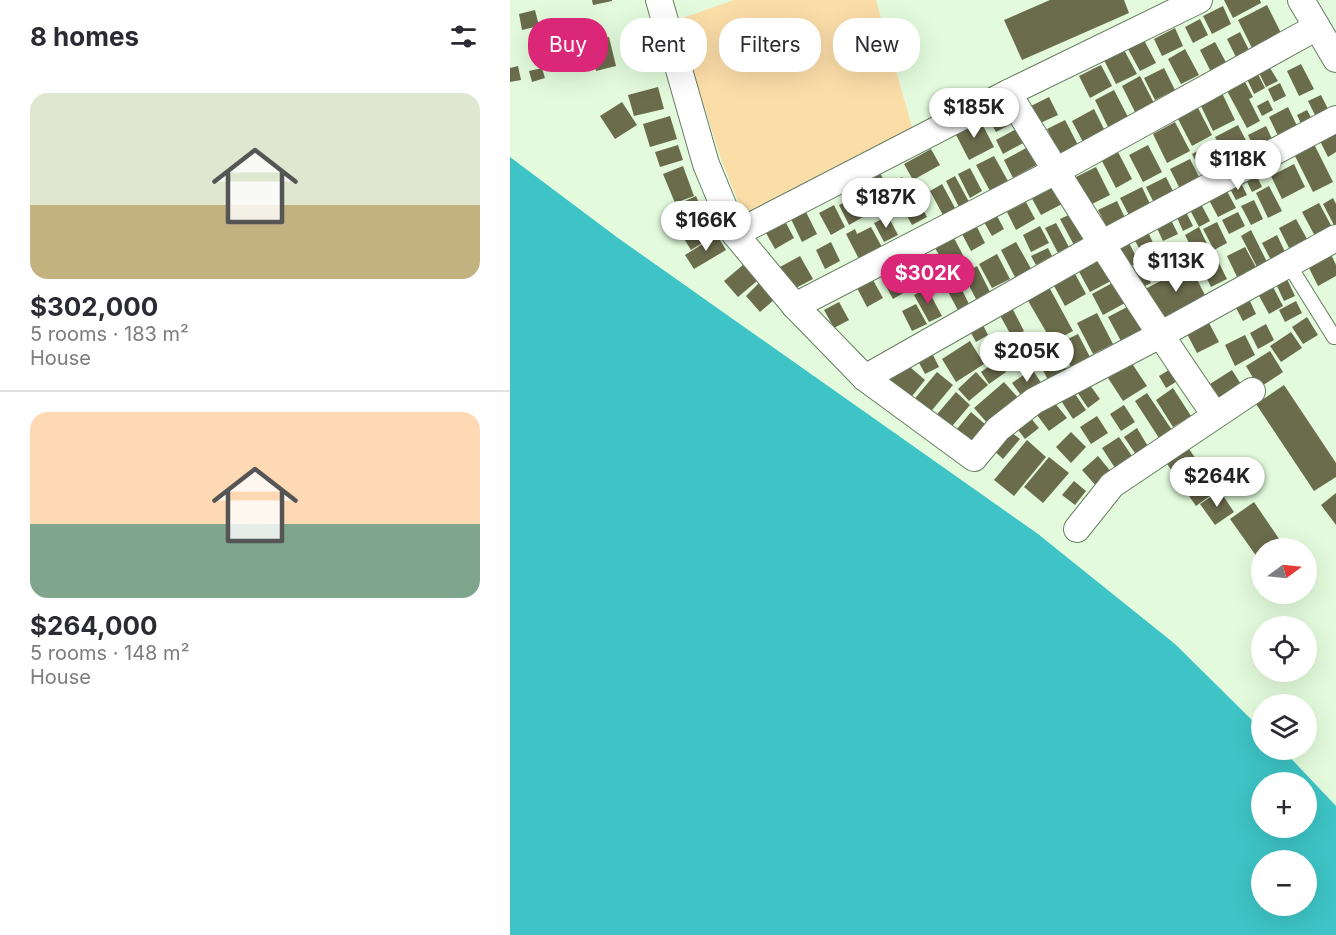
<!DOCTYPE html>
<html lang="en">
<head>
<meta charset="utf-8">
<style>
  :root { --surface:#fff; --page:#f2f2f3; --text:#2b2b33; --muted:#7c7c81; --line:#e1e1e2; --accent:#db2777 }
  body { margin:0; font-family:Inter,sans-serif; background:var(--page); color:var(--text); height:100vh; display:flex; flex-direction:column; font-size:22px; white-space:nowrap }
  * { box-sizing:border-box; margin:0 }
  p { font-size:20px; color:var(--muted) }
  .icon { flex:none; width:33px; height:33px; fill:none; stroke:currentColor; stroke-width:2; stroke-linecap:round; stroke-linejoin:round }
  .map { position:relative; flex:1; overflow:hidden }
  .side { display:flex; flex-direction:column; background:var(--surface); width:510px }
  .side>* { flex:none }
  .guide { position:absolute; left:18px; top:18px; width:570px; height:54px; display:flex; gap:12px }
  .needle { width:39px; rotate:75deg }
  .buttons { position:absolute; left:741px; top:538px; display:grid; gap:12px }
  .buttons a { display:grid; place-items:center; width:66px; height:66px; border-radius:50%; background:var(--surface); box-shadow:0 6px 24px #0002; font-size:30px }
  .price { position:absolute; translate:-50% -51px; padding:0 14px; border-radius:21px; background:#fff; color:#222; font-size:20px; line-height:39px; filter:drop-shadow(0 2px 3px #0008) }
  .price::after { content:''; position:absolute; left:50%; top:36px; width:18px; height:14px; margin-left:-9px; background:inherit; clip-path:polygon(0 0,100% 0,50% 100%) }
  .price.on { background:var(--accent); color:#fff }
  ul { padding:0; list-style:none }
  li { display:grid; align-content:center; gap:12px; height:318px; padding:0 30px }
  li+li { border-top:2px solid var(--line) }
  li span { display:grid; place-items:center; height:186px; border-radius:18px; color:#555 }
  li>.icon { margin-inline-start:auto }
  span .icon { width:108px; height:108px; fill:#fffc; stroke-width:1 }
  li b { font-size:26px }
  h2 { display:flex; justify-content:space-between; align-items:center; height:72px; padding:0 30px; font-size:26px }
  .chip { padding:0 21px; border-radius:24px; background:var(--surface); box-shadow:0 6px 24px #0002; font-size:21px; line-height:54px }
  .chip.on { background:var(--accent); color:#fff }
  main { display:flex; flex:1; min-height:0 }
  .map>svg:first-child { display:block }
</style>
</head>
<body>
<main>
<section class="side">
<h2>8 homes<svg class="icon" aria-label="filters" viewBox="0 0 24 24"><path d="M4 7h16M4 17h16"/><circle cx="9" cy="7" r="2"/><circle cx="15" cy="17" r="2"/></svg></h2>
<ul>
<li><span style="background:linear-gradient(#dfe7d0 60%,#c2b280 0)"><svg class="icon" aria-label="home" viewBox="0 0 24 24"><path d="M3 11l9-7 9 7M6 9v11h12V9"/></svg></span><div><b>$302,000</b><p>5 rooms · 183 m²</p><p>House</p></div></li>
<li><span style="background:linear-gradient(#ffd9b3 60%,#7fa58c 0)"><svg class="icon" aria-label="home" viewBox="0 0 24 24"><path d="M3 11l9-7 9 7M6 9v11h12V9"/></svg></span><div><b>$264,000</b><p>5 rooms · 148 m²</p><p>House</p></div></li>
</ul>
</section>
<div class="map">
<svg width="826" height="935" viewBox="0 0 826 935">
  <rect width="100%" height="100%" fill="#e3fbdc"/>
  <path fill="#fbdda8" d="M224,0H366L402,127L233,214L211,159L167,20Z"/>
  <path fill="#3ec4c6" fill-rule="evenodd" d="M0,157L108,238L528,534L665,644L751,729L752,750H773L826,806V935H0ZM752,783H796V828H752ZM752,861H796V906H752Z"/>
  <g fill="#6b6c4c">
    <path d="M82,0H102V1L83,5Z"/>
    <path d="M540,0H614L619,13L512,60L494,20Z"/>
    <path d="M714,0H750L751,3L723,18Z"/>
    <path d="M757,5L772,35L743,50L728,20Z"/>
    <path d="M713,6L721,24L702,34L693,16Z"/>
    <path d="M25,10L29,26L12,30L9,14Z"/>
    <path d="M690,19L698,35L683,43L675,27Z"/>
    <path d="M665,28L673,46L652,56L644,39Z"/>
    <path d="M730,32L739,50L726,57L717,39Z"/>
    <path d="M99,37L106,66L86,71L79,42Z"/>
    <path d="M634,40L646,63L630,71L618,49Z"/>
    <path d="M705,42L719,68L703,76L690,50Z"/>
    <path d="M613,48L627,74L606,84L593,58Z"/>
    <path d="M675,49L689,75L671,84L658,59Z"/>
    <path d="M791,64L804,89L789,96L777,71Z"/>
    <path d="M591,65L602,86L580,98L569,76Z"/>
    <path d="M8,66L11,80L0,82V68Z"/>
    <path d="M32,68L35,78L22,82L19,71Z"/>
    <path d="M654,68L665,90L645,100L634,78Z"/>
    <path d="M760,68L768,81L756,87L749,73Z"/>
    <path d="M748,74L755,88L744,94L737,79Z"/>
    <path d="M630,76L645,105L626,114L612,86Z"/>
    <path d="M734,80L743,97L739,99L750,121L737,128L716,89Z"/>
    <path d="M770,83L776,96L764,102L758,89Z"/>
    <path d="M148,87L154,109L124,116L118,95Z"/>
    <path d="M604,90L618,117L598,127L585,100Z"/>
    <path d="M712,93L725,120L703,131L690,104Z"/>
    <path d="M811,95L820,113L807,119L798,101Z"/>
    <path d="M539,97L548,115L528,124L519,107Z"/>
    <path d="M758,100L763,110L752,116L747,106Z"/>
    <path d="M112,102L127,125L105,139L90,116Z"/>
    <path d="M493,104L503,123L486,132L476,113Z"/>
    <path d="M687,106L702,135L682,146L667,117Z"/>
    <path d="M778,107L789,130L770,140L759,117Z"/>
    <path d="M584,109L595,131L573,142L562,121Z"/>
    <path d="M797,110L804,123L793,128L787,115Z"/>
    <path d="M160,116L167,139L140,147L133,124Z"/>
    <path d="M469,118L484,147L459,160L444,131Z"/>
    <path d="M555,120L568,145L550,154L537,129Z"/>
    <path d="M665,122L680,151L657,163L643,134Z"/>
    <path d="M728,125L744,156L721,168L705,137Z"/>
    <path d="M756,126L765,145L747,154L738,135Z"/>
    <path d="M508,128L515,142L493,154L486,140Z"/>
    <path d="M826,133V152L818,157L810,141Z"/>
    <path d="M703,143L717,170L696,181L682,154Z"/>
    <path d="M804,144L823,182L803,192L784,154Z"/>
    <path d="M168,145L173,160L150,167L145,152Z"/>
    <path d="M638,145L652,172L633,182L619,155Z"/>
    <path d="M520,146L530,163L503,178L494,160Z"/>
    <path d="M421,149L430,165L403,180L394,164Z"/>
    <path d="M608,152L622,179L606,188L592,161Z"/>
    <path d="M484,156L498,181L480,191L466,165Z"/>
    <path d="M680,159L692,183L672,193L660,169Z"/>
    <path d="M784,164L795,187L772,199L761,176Z"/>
    <path d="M173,166L184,196L165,203L153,174Z"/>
    <path d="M586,167L600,195L580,205L566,177Z"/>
    <path d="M460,168L472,191L460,198L448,174Z"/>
    <path d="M370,173L378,188L366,194L359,179Z"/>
    <path d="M746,174L752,187L742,192L736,180Z"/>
    <path d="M445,176L459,202L449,207L436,181Z"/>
    <path d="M392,177L401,195L390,201L380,184Z"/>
    <path d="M656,177L665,195L645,205L636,187Z"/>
    <path d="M730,181L737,195L726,200L719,187Z"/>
    <path d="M544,183L554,203L531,215L520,195Z"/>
    <path d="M357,184L367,203L357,208L347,190Z"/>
    <path d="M432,184L445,208L433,215L420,191Z"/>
    <path d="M759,186L772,211L758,218L746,193Z"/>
    <path d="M632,187L642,208L621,219L610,198Z"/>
    <path d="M717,191L726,208L708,217L699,200Z"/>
    <path d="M186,196L195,218L183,222L175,201Z"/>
    <path d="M406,197L417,217L402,225L391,205Z"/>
    <path d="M343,198L353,217L339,225L329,205Z"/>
    <path d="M823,198L826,204V229L813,204Z"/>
    <path d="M744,200L753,219L741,225L731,206Z"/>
    <path d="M607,201L617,222L599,232L588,210Z"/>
    <path d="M516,202L525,219L506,230L497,212Z"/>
    <path d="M809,203L823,229L806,238L792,212Z"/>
    <path d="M691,204L700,221L689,227L698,246L684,253L675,235L689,227L680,210Z"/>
    <path d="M324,205L335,227L321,235L309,213Z"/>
    <path d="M674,208L683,226L673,231L665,213Z"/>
    <path d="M296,212L307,234L292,242L281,219Z"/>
    <path d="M728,212L735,226L719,234L712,220Z"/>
    <path d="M563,213L577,240L565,247L550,219Z"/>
    <path d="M378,216L388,235L374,242L364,223Z"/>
    <path d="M487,216L494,229L482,236L474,222Z"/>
    <path d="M660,218L668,234L653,241L646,226Z"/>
    <path d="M786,219L797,239L779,248L769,228Z"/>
    <path d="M196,220L205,235L181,250L171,234Z"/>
    <path d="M707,222L717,243L704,250L693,229Z"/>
    <path d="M276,223L284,238L265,249L256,233Z"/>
    <path d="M546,223L559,247L548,253L535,228Z"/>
    <path d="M530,226L539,243L521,252L513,235Z"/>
    <path d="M361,227L373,249L350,261L336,234L345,229L347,234Z"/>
    <path d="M467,227L475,243L461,251L452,234Z"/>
    <path d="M741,230L758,264L748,269L731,236Z"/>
    <path d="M638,232L646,249L633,255L624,239Z"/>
    <path d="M207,235L216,250L184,269L175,255Z"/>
    <path d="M767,235L777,256L763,264L752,243Z"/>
    <path d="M444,238L455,259L437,269L425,248Z"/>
    <path d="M618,241L629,262L614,270L604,249Z"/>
    <path d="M321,242L330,261L315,269L306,250Z"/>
    <path d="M506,242L523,272L507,281L491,250Z"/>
    <path d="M735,247L747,269L728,279L717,256Z"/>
    <path d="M538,248L542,256L526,265L521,256Z"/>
    <path d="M820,252L826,265V276L808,286L797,264Z"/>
    <path d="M487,254L500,279L482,288L469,264Z"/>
    <path d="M588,255L601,281L580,292L566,266Z"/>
    <path d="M290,256L303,279L282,290L270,267Z"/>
    <path d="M409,257L418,272L400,282L392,266Z"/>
    <path d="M706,257L717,279L701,287L690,265Z"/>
    <path d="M233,265L247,281L228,297L214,281Z"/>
    <path d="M467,266L481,294L467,301L453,274Z"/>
    <path d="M680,266L696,297L651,320L635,289Z"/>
    <path d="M633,268L641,283L627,290L620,275Z"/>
    <path d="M384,271L395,292L383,299L371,277Z"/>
    <path d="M564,272L576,294L555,306L543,284Z"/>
    <path d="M777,279L785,296L774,301L766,284Z"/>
    <path d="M363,280L373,298L357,307L347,288Z"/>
    <path d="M250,282L265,299L250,312L236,296Z"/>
    <path d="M448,282L460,306L449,312L436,288Z"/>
    <path d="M604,282L615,303L593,315L582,294Z"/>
    <path d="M539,287L563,331L542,342L517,299Z"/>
    <path d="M763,287L773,306L759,314L748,294Z"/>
    <path d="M417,288L432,316L419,322L404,295Z"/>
    <path d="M740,301L746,314L733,321L726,308Z"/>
    <path d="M786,301L792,313L775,322L769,310Z"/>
    <path d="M329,302L339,320L324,328L314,310Z"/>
    <path d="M406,304L417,324L402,331L392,311Z"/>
    <path d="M500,304L514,331L502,337L487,310Z"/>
    <path d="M619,306L633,331L612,343L598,317Z"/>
    <path d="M587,313L603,344L583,354L567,323Z"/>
    <path d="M797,317L808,335L793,344L782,327Z"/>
    <path d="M470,319L478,335L466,342L457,326Z"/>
    <path d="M698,321L709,342L687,353L676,332Z"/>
    <path d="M756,324L764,340L748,349L740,333Z"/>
    <path d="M781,332L792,348L771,362L760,346Z"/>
    <path d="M568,334L580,357L561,367L548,344Z"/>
    <path d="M735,335L745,355L725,366L715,345Z"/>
    <path d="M460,341L474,364L446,382L432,359Z"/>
    <path d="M542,342L557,371L538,380L524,353Z"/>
    <path d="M420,349L429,367L415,374L406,357Z"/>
    <path d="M760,351L773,372L749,388L736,366Z"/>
    <path d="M488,360L496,372L479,384L471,372Z"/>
    <path d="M393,361L415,380L398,401L376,383Z"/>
    <path d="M621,362L637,386L613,401L598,378Z"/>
    <path d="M662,368L669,380L656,388L649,376Z"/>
    <path d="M522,369L532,384L513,398L502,383Z"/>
    <path d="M722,370L734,389L711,403L700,384Z"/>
    <path d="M427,372L443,385L418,415L402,402Z"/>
    <path d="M466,372L478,385L459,401L448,389Z"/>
    <path d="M577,381L590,399L578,408L565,389Z"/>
    <path d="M494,382L509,399L479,425L464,408Z"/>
    <path d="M774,385L826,463V477L804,491L746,404Z"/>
    <path d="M663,388L681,416L663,427L646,400Z"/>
    <path d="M563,391L576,410L563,419L550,399Z"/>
    <path d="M446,392L460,405L438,431L423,419Z"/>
    <path d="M637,393L662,430L649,438L625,401Z"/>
    <path d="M544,402L557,418L539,431L527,415Z"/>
    <path d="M614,405L625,422L611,431L600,414Z"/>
    <path d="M461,412L476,425L457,449L442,435Z"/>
    <path d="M519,416L529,428L515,439L505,426Z"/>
    <path d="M587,416L598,433L581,444L570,427Z"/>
    <path d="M627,428L639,448L627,456L614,437Z"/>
    <path d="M497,429L510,439L493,459L481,448Z"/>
    <path d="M561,432L576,447L561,463L546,447Z"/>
    <path d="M609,437L622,456L605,468L592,448Z"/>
    <path d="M517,440L536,457L504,496L484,480Z"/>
    <path d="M674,442L708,490L686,506L653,458Z"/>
    <path d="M588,456L602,473L587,487L572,470Z"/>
    <path d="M539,457L559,473L533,503L514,487Z"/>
    <path d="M564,481L576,491L565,505L552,495Z"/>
    <path d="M710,491L724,512L705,525L690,504Z"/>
    <path d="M826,493V525L811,505Z"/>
    <path d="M744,502L776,549H752V564L720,519Z"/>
  </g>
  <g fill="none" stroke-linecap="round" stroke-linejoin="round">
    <g stroke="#687d62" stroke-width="16">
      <path id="service" d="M779,265L824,337"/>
    </g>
    <g stroke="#687d62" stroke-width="28">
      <g id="minor">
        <path d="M149,0L196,164L225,234L285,306L355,378L464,458L488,429L524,401L650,335L826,238"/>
        <path d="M791,0L826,59"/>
        <path d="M498,93C565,202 632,310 705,415"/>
        <path d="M225,234L498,93L689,0"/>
        <path d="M285,306L546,171L807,27"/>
        <path d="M355,378L591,244L826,119"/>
        <path d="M567,529L602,485L742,391"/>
      </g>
    </g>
    <use href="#service" stroke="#fff" stroke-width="14"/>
    <use href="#minor" stroke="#fff" stroke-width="26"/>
  </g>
</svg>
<div class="buttons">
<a><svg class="needle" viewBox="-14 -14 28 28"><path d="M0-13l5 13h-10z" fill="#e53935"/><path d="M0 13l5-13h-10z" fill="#7c7c81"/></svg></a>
<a><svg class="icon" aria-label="locate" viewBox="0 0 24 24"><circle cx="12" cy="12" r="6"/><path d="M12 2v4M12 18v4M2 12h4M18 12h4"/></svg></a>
<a><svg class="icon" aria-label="layers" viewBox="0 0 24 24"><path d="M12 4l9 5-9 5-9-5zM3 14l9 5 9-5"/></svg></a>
<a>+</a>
<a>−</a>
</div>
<b class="price" style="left:464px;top:139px">$185K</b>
<b class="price" style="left:728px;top:191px">$118K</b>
<b class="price" style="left:376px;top:229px">$187K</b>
<b class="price" style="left:196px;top:252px">$166K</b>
<b class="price" style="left:666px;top:293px">$113K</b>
<b class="price on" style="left:418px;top:305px">$302K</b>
<b class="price" style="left:517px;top:383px">$205K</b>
<b class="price" style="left:707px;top:508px">$264K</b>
<div class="guide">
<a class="chip on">Buy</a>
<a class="chip">Rent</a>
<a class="chip">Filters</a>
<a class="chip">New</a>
</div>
</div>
</main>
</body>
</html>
